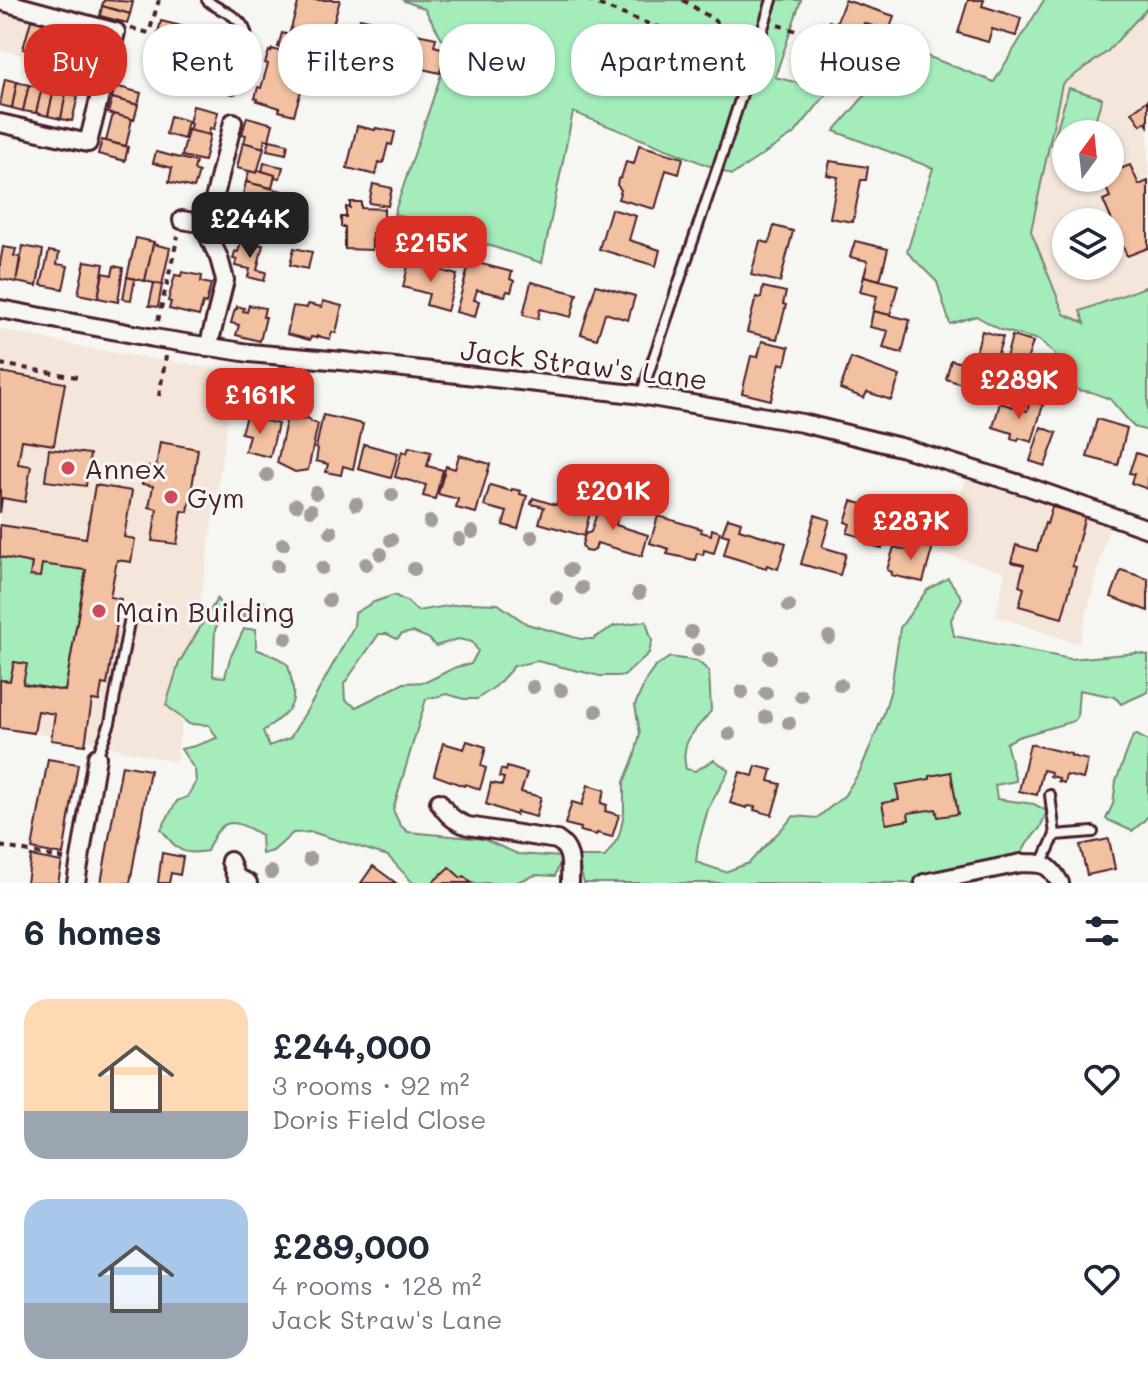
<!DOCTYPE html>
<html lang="en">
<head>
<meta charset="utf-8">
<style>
  :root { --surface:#fff; --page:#f2f2f3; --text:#1f2937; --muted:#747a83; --accent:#d93025 }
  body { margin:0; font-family:Mali,sans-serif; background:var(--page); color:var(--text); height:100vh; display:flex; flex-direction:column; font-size:30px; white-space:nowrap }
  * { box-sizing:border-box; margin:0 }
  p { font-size:26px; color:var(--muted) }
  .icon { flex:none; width:44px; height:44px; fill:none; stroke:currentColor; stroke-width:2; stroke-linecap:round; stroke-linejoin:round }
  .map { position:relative; height:883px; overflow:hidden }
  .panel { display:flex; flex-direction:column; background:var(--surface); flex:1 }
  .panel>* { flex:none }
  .top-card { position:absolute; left:24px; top:24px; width:1100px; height:72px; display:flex; gap:16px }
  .needle { width:52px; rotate:15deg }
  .fabs { position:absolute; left:1052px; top:120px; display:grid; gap:16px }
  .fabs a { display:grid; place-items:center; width:72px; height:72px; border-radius:50%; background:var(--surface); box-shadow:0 2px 6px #0004; font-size:40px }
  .price { position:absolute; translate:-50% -68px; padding:0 18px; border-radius:16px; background:var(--accent); color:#fff; font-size:26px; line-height:52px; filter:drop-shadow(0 2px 4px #0008) }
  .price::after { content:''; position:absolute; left:50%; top:48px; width:24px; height:18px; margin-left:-12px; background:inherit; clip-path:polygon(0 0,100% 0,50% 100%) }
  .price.on { background:#222; color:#fff }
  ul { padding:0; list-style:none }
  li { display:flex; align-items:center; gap:24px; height:200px; padding:0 24px }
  li span { display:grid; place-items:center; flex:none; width:224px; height:160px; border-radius:24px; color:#555 }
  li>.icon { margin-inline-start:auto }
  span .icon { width:96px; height:96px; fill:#fffc; stroke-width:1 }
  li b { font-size:34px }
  h2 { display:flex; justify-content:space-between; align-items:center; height:96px; padding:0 24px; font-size:34px }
  .pill { padding:0 28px; border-radius:32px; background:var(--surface); box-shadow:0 2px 6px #0004; font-size:28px; line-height:72px }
  .pill.on { background:var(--accent); color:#fff }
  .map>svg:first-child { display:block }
</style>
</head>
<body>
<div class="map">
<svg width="1148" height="883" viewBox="0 0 1148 883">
  <rect width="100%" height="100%" fill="#f6f6f2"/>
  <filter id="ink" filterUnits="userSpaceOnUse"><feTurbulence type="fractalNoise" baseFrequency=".0125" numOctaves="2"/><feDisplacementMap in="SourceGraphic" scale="16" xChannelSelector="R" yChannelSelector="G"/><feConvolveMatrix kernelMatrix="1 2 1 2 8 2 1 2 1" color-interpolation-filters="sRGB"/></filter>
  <g filter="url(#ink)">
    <g fill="#f4e6da" fill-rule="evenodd">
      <path d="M1148,0V422L1144,421L1139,384L1056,343L962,314L1038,66ZM1066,134H1110V178H1066ZM1066,222H1110V266H1066Z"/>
      <path d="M0,7L76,28L66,67L0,49Z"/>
      <path d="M0,329L92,349L235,372L176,762L118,749L102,743L0,728Z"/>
      <path d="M966,480L1110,522L1079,644L996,616L1005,572L941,553Z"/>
    </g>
    <g fill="#a4edbb" stroke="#778673" stroke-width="2" fill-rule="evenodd">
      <path d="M402,0H801L775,77L829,91L795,133L732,175L573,112L542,263L394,214L449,51L425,9Z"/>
      <path d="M1044,0H1148V7L1107,52L1062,84L1031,231L1064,314L1085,323L1080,311L1148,286V431L1134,427L1110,399L1091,392L1078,390L1053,352L1039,340L1001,330L976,316L950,324L937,282L907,252L933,168L834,131L906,48L994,82Z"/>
      <path d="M1069,88L1102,98L1091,134H1066V149L1052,145Z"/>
      <path d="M0,557L32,563L30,576L42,564L86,570L65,691L23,684L26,664L14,663L10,681L0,680Z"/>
      <path d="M948,578L962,598L951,620L954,636L1071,659L1137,653L1148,655V692L1121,704L1115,697L1079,690L1077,717L1074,721L1018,737L1006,743L1016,781L995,785L997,799L1034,804L1047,811L1040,828L1028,842L1008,876L980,878L976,883H584L578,862L579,857H605L618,838L621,828L624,813V782L635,755L640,733L635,705L646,680L655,667L670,657L697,661L709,671L711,711C695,732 679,740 686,769L695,771L714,760L729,770L708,809L698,845L696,862L725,872L749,863L794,816L817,818L844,796L860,771L883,716L891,689L900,628L927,590Z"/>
      <path d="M394,595L408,602L417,611L467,603L498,604L527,624L581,639H593L614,626L646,621L652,641L649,653L624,676H600L537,661L514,666L496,686L477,699H464L447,694L426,699L393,810L400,825L408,832L483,839L518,854L562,857L555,876L536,875L514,883H413L388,856L312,832L293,833L273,851L262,854L261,835C231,817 221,817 207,851C180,856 177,849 161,829L177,801L187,797L196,782L195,770L181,749L195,746L217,738L209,725L189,724L166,705L179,663L217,599L224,610L215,630L213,676L225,677L230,658L244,629H256V649L278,658L288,665C298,706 296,706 263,731L269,746L290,738L315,697L354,626L355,613L374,602ZM413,632L428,638L436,646L458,639L472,642L478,651L471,664L456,667L426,682L404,683L356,707L345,700L344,684L379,634H387L397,639L402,634Z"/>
      <path d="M1137,735L1148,741V815L1144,821L1132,831L1106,819L1113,804L1116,781L1133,736Z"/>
    </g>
    <g fill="#f1c1a1" stroke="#4a1f2b" stroke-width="2">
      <path d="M104,0L133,2L130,14L102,6Z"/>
      <path d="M299,0H340L323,60L278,47L282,33L289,35Z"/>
      <path d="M845,0L894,16L889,32L864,23L845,76L814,64L829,21L836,24Z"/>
      <path d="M968,0H984L982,6L1021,18L1016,36L992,29L988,42L958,33Z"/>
      <path d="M102,6L130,14L127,23L100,16Z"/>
      <path d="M360,18L390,25L382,60L367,56L368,52L350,49L356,26H358Z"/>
      <path d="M31,20L60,28L51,57L23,49Z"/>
      <path d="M161,21L177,25L167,59L159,57L161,50L154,48Z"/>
      <path d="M177,25L191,29L183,56L178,54L176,62L167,59Z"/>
      <path d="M191,29L205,33L195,67L188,65L190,58L183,56Z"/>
      <path d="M402,31L436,38L434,46L445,49L440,73L418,68V71L403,68L405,58L388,55L393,34L400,36Z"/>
      <path d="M205,33L219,37L211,64L206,63L204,70L195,67Z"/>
      <path d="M219,37L236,42L226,76L216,74L219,66L211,64Z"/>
      <path d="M338,48L356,51L352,68L335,65Z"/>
      <path d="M272,49L310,60L294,115L279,111L280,108L257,101L258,99L255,98L258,87L261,88L268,64L265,63L269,51L271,52Z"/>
      <path d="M5,79L17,82L12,108L0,105Z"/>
      <path d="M17,82L29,85L23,111L12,108Z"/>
      <path d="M29,85L42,88L36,113L23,111Z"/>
      <path d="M115,86L141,93L138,105L112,98Z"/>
      <path d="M42,88L54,90L48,116L36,113Z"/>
      <path d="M54,90L66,93L61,119L48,116Z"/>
      <path d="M66,93L78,96L72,121L61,119Z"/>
      <path d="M112,98L138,105L134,120L108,113Z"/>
      <path d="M1148,100V126L1145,122L1141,125L1132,112Z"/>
      <path d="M193,106L218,112L214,129L210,128L209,135L189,131L191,124L189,123Z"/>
      <path d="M113,114L132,119L126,146L106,141Z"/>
      <path d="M170,116L188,121L184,139L166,134Z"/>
      <path d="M247,117L273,124L269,140L265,139L263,148L244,143L246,135L242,134Z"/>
      <path d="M357,126L375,130L376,128L395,132L392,145L388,144L383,163L379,162L376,175L347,168Z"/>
      <path d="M188,130L210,135L204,161L182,156Z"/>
      <path d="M102,140L128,147L125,161L98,154Z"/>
      <path d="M270,140L288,144L286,154L267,150Z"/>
      <path d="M243,142L264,148L257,173L237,168Z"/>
      <path d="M639,145L683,158L679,174L666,170L655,209L618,199L621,190L617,185L618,179L621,178L626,162L634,164Z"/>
      <path d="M156,152L196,162L194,170L199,172L194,188L169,182L172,168L153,163Z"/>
      <path d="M830,161L868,167L866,180H861L853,222L830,218L838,177L827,175Z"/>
      <path d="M264,163L283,167L280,178L274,177L275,175L262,171Z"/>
      <path d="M1130,165L1139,185L1148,181V248L1127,256L1103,200L1110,197L1102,178H1110V173Z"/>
      <path d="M258,170L275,175L272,188L246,182L249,171L257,173Z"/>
      <path d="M246,182L282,191L279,203L243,194Z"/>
      <path d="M373,184L392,188L388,206L369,203Z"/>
      <path d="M350,202H361V208L384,209V226H379V233H372V250L345,249V227H341V217H346V207L350,208Z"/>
      <path d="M242,206L263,210L262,214L270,216L268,226L234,219L235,213L240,214Z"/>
      <path d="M611,209L636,216L629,240L660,250L656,266L599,249Z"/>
      <path d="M234,219L259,225V228L266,229L264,236L257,235L256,241L235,236L237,228L232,227Z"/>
      <path d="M774,226L793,231L780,282L751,275L760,241L769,243Z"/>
      <path d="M136,238L154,242L145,281L127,277Z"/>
      <path d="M855,241L888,249L880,280L864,276L868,261L850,257Z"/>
      <path d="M241,242L263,245L257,270L266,272L264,281L248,277L250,269L235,266L237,260L233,259L235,251L238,252Z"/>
      <path d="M153,244L170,248L162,285L145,281Z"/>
      <path d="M23,246L43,250L37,286L16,282Z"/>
      <path d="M3,247L16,249L14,256L20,257L16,282L0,279V264Z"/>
      <path d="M294,248L312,252L308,269L290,265Z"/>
      <path d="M49,251L59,253L57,264L68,266L63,289L41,285Z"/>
      <path d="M85,261L104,264L98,298L78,294Z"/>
      <path d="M470,261L512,272L510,279L514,281L511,292L507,291L505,296L477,290L474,300L479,301L475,317L456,312Z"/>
      <path d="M409,262L457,275L447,311L426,305L429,294L403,287Z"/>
      <path d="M114,266L123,268L118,302L98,298L103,273L112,275Z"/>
      <path d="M182,272L202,276L201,282L211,284L206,304L203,303L199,316L169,309L171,302L168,301L175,275L181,276Z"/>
      <path d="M864,276L898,285L890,315L873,311L877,296L860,292Z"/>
      <path d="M127,277L135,279L131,300L123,299Z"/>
      <path d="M531,282L577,294L571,317L540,309L538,319L523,315Z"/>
      <path d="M154,283L162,285L158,307L149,306Z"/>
      <path d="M596,285L635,296L628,320L605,313L597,339L581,334Z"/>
      <path d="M763,287L786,292L783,304L786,305L777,339L747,332L756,297L761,298Z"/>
      <path d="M323,301L342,306L336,333L332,332L330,339L317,336V338L311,337L310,340L287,334L293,306L307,308L308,304L322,307Z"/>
      <path d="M249,305L265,308L263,317H266L260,341L236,335L239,325L231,323L235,309H237V306L244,308L243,311L247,312Z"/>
      <path d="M873,311L910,320L902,353L883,348L888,331L870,327Z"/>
      <path d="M982,331L1003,337L995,363L999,364L992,391L987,390V392L946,379L951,360L972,366Z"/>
      <path d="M1012,336L1033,342L1018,388L999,383Z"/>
      <path d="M762,341L789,347L785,365L780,363L771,400L742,393L751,356L758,357Z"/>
      <path d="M851,358L900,376L891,400L867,392L864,398L840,389Z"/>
      <path d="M0,372L65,383L54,445L22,440L18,464L31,466L25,502L2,498L0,513Z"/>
      <path d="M1030,401L1043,405L1032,442L1019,438L1018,441L1011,439L1012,433L993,427L1000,403L1027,411Z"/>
      <path d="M323,415L363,424L353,469L343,466L341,475L326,472L328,464L316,461L318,449L316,448Z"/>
      <path d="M246,416L278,424L270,457L245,451L249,435L241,433Z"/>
      <path d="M287,417L303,420L308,418L312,422L318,424L308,470L295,472L277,463Z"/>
      <path d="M1097,419L1127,428L1118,465L1087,457Z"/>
      <path d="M1041,427L1057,433L1045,466L1030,461Z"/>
      <path d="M160,442L198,449L188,512L182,511L177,544L152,541L157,509L149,507L153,486L142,484L145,466L156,468Z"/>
      <path d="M364,444L398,453L391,478L358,469Z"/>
      <path d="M409,447L431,452L427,466L443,470L435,499L423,496L426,485L395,477L402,451L407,453Z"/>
      <path d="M49,449L90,454L86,486L45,481Z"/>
      <path d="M1136,453L1148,457V489L1131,483L1134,474L1129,473Z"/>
      <path d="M459,455L490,464L476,513L456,508L458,499L438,494L446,466L455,469Z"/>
      <path d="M95,485L132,491L124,537L135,539L131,562L117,560L110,597L121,599L107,685L102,684L99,701L92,700L85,745L51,740L55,714L38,711L34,733L0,728V680L10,681L14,662L27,664L23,684L65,691L86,570L42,564L40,577L30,576L32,563L0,557V525L86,538Z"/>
      <path d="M490,485L511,491L512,489L521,491L520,494L527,496L518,529L503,525L507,512L484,506Z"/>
      <path d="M559,495L592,505L584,536L539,523L544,507L531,504L533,498L556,505Z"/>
      <path d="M601,500L620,505L616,525L648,535L642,556L597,543L595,550L591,552L585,551L582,545L585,534L591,532Z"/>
      <path d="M852,501L871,507L862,537L847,533L850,524L845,522Z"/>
      <path d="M1052,507L1085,516L1072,566L1076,567L1062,618L1019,606L1024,588L1019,586L1024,565L1011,562L1016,545L1037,551L1045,523L1047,524Z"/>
      <path d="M815,515L830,520L822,547L846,554L840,575L801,564Z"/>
      <path d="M658,516L702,529L701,532L711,535L712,529L720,532L714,553L704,550L703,555L697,553L695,560L667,554L669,549L650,543Z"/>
      <path d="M728,518L741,522L739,529L786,543L778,569L767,565L766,568L724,555L729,536L722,534Z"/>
      <path d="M874,520L890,525L887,535L871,530Z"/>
      <path d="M870,531L886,536L882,548L866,544Z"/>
      <path d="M916,541L933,546L923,582L891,575L892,572L887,570L894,547L913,552Z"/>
      <path d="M1121,570L1148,579V611L1111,597Z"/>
      <path d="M467,741L486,747L481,766L486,768L480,789L465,784L464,786L434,775L443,743L464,749Z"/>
      <path d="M1030,744L1071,754V756L1088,760L1083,779L1066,775L1064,783L1058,781L1059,778L1050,776L1051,772L1043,770L1037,795L1019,791Z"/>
      <path d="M48,759L78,764L63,855L32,849Z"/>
      <path d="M122,765L150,770L130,883H101Z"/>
      <path d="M756,766L772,770L769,781L781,784L772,815L754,810L755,807L748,806L747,808L730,803L740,772L753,776Z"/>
      <path d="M507,767L527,773L521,792L541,797L536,817L517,812L516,815L486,804L491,783L502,785L504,778L499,777L501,769L506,771Z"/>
      <path d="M951,772L958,814L938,817L936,809L908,813L909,820L886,824L882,803L899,800L896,785L930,779V776Z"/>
      <path d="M588,785L605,790L601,803L607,805L605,811L619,815L612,837L597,833L596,835L580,831L581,828L565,824L572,802L582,805Z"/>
      <path d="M1109,839L1115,869L1087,875L1080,845Z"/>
      <path d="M162,853L183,857L180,875L171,873L169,883H158Z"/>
      <path d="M31,856L62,862L58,883H27Z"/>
      <path d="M373,866L396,883H361Z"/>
      <path d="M449,867L461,878L464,876L471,883H432Z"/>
    </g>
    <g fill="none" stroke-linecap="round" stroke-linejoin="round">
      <g stroke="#4a1f2b" stroke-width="14">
        <g id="lane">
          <path d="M207,0C215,8 225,10 234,17C239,21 244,25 246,32C249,44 236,75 233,88"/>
          <path d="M641,395L729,134L772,0"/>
          <path d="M97,757L110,723L130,617"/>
          <path d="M1055,835L1093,832"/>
          <path d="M1042,863L1055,835L1050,795"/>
        </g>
      </g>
      <g stroke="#4a1f2b" stroke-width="22">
        <g id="street">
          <path d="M0,1L116,32L88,143L0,123"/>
          <path d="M182,220L206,224"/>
          <path d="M0,309L154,338L249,353L342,361L634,394L802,423L904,448L1026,486L1148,529"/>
          <path d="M208,348L225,280L219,258L207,233L206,224L212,208L233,122"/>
          <path d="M439,802C447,815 454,821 468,826L557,840C573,850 570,865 570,883"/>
          <path d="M230,861L236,877L248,883"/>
          <path d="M76,883L97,757"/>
          <path d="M924,883L1021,863C1043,863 1049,863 1060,883"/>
        </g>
      </g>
      <g stroke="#4a1f2b" stroke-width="4" stroke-dasharray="6 6" stroke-linecap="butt">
        <path d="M588,0C618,13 711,51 740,40"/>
        <path d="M683,0L711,18L741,41"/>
        <path d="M778,25L818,38"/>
        <path d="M131,28L149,33L159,0"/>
        <path d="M158,321L178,236"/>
        <path d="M0,364L77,377"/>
        <path d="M159,396L166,356"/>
        <path d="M0,846L64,859"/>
      </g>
      <use href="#lane" stroke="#f6f6f2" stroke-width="8"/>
      <use href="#street" stroke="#f6f6f2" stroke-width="16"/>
    </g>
    <g fill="#a49c98">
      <circle cx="267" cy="475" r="7"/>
      <circle cx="316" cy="493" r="7"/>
      <circle cx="392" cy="495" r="7"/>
      <circle cx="356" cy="504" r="7"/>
      <circle cx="296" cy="505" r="7"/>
      <circle cx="311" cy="510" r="7"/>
      <circle cx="430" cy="522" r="7"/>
      <circle cx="331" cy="532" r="7"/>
      <circle cx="472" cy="532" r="7"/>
      <circle cx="532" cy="537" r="7"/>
      <circle cx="459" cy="539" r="7"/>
      <circle cx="391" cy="540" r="7"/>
      <circle cx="283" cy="544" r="7"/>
      <circle cx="381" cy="554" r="7"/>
      <circle cx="366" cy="564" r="7"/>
      <circle cx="277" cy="566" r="7"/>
      <circle cx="322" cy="568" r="7"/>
      <circle cx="414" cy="569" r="7"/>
      <circle cx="570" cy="570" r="7"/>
      <circle cx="582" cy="588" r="7"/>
      <circle cx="639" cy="593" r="7"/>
      <circle cx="557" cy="598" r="7"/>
      <circle cx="329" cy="600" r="7"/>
      <circle cx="260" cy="606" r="7"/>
      <circle cx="789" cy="606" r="7"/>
      <circle cx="244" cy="612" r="7"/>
      <circle cx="691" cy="632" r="7"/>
      <circle cx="829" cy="637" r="7"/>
      <circle cx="286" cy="638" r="7"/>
      <circle cx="698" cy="650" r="7"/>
      <circle cx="770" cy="657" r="7"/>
      <circle cx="840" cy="685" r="7"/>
      <circle cx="533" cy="687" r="7"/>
      <circle cx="561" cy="690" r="7"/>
      <circle cx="742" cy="692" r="7"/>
      <circle cx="766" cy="693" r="7"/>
      <circle cx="801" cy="696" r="7"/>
      <circle cx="596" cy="711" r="7"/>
      <circle cx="766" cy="717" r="7"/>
      <circle cx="789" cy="723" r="7"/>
      <circle cx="729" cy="734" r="7"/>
      <circle cx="310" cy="859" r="7"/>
      <circle cx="271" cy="872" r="7"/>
    </g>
  </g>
  <g fill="#d1495b" stroke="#f6f6f2" stroke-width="3">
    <circle cx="68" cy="468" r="8"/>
    <circle cx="171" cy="497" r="8"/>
    <circle cx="99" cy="611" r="8"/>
  </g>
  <g text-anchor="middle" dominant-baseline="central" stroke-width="6" stroke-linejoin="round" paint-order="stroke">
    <g font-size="28" fill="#4a1f2b" stroke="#f6f6f2">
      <text transform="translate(584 364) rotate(7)">Jack Straw's Lane</text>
    </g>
    <g font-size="28" fill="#4a1f2b" stroke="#f6f6f2" text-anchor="start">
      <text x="84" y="468">Annex</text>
      <text x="187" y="497">Gym</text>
      <text x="115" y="611">Main Building</text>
    </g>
  </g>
</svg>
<div class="fabs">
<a><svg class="needle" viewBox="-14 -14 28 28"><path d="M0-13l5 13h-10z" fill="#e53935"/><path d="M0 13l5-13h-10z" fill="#747a83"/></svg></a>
<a><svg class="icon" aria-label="layers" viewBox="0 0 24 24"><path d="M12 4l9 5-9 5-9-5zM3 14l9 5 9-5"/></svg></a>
</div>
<b class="price on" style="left:250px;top:260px">£244K</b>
<b class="price" style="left:431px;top:284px">£215K</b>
<b class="price" style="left:1019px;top:421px">£289K</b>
<b class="price" style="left:260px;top:436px">£161K</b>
<b class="price" style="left:613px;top:532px">£201K</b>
<b class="price" style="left:911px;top:562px">£287K</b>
<div class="top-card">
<a class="pill on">Buy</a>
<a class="pill">Rent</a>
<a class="pill">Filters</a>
<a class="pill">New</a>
<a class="pill">Apartment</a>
<a class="pill">House</a>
</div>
</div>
<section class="panel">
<h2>6 homes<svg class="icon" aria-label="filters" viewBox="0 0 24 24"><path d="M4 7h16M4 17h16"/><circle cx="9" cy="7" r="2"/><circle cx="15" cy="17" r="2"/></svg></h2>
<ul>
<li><span style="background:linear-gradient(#ffd9b3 70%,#9aa5b1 0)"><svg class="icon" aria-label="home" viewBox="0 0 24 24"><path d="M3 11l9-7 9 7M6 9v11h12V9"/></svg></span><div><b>£244,000</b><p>3 rooms · 92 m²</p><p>Doris Field Close</p></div><svg class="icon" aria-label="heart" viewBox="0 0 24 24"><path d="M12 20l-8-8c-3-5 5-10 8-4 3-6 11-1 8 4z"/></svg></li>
<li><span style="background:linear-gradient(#a9c7e8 65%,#9aa5b1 0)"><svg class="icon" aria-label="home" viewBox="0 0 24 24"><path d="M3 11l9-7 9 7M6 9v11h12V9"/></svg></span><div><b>£289,000</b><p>4 rooms · 128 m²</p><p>Jack Straw's Lane</p></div><svg class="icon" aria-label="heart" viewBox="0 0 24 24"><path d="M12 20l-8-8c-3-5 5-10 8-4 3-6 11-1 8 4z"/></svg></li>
</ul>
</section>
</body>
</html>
